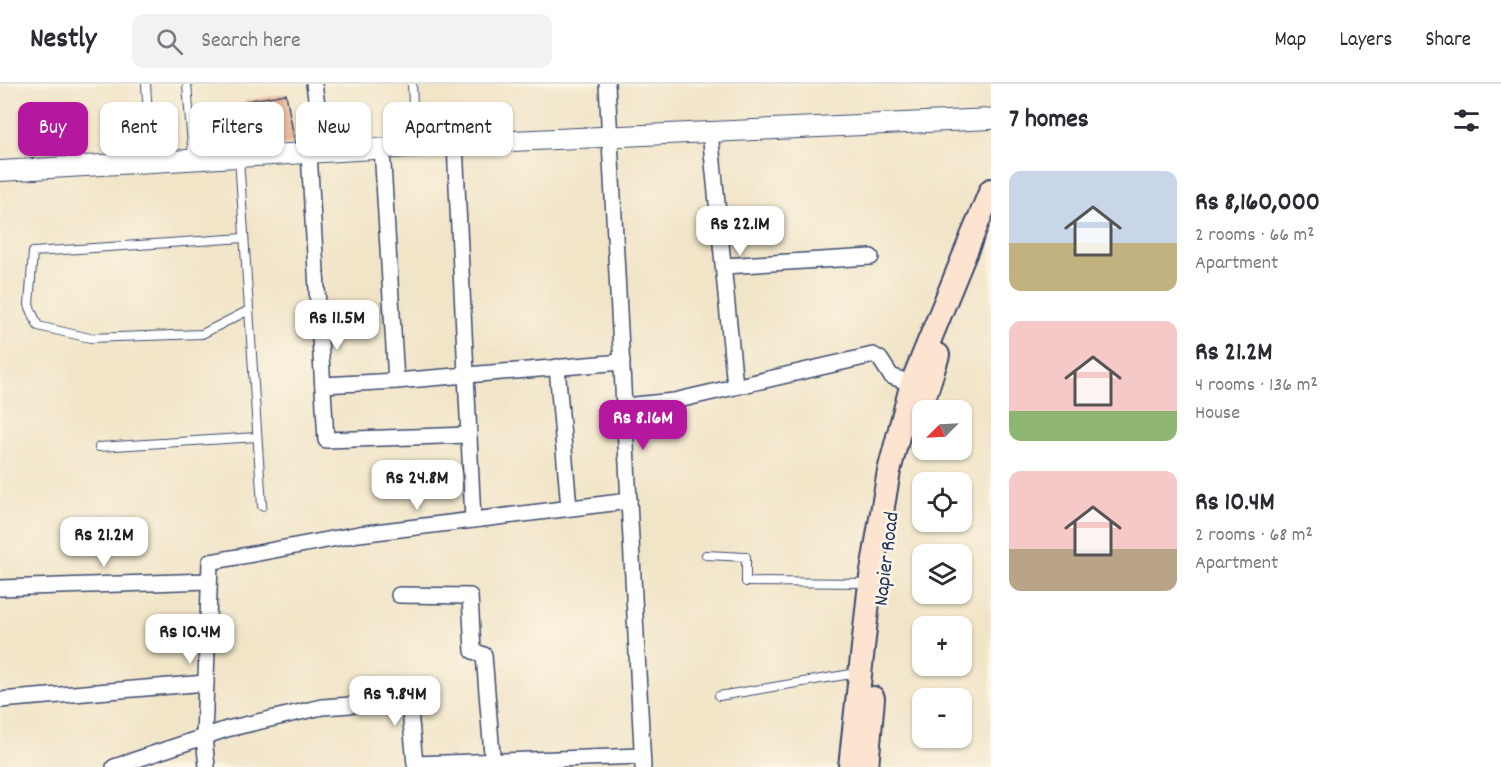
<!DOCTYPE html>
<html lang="en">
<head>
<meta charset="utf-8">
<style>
  :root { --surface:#fff; --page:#f2f2f3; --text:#2b2b33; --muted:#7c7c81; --line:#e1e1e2; --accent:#b5179e }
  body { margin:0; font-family:Dekko,sans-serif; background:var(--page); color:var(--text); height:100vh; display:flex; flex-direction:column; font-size:22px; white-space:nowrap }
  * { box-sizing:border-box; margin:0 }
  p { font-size:20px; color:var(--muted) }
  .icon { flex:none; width:33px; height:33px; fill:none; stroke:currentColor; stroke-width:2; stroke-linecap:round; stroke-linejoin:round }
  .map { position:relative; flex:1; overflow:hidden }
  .side { display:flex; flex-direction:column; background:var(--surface); width:510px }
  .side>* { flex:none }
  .banner { position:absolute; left:18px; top:18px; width:570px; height:54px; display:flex; gap:12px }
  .needle { width:39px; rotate:246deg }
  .tools { position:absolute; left:912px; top:316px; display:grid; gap:12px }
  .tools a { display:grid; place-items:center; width:60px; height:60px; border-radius:12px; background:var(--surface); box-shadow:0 2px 4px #0004; font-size:30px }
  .price { position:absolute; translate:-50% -51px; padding:0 14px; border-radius:12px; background:#fff; color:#222; font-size:20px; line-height:39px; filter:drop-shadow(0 2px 3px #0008) }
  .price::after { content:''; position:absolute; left:50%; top:36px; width:18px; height:14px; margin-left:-9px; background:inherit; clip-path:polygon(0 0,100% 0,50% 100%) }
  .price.active { background:var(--accent); color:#fff }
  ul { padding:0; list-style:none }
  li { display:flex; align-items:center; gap:18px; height:150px; padding:0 18px }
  li span { display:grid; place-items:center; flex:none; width:168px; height:120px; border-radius:12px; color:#555 }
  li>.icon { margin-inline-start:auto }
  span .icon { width:72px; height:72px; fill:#fffc; stroke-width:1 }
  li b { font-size:26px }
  h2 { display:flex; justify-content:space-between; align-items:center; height:72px; padding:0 18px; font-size:26px }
  .tag { padding:0 21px; border-radius:12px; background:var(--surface); box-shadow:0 2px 4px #0004; font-size:21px; line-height:54px }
  .tag.active { background:var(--accent); color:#fff }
  header { display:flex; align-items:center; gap:36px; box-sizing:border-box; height:84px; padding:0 30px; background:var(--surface); border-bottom:2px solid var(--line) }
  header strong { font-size:28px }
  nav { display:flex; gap:33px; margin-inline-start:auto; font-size:21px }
  .search { width:420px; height:54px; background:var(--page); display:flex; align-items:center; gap:15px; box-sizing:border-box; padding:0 21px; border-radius:12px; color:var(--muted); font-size:22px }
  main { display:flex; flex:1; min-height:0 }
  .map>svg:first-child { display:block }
</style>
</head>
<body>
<header>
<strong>Nestly</strong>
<div class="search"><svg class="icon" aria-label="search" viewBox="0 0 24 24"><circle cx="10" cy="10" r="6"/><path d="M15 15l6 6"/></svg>Search here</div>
<nav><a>Map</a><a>Layers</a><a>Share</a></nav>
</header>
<main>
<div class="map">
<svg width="991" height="683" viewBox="0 0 991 683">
  <rect width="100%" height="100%" fill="#fcf5e5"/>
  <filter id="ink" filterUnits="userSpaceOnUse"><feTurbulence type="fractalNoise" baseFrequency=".0167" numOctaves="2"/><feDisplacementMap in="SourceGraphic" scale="12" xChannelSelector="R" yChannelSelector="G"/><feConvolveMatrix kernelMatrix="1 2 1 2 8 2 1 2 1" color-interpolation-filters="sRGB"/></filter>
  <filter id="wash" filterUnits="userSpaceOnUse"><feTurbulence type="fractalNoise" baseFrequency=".008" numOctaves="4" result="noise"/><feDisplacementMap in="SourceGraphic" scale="24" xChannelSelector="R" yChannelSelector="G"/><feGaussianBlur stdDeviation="1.35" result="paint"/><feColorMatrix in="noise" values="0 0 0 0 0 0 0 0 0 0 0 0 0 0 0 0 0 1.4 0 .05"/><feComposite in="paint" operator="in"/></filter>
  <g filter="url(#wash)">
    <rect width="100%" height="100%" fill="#f1e5c8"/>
    <g id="blocks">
      <path fill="#e0a17f" d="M286,10L295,59L255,67L245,17Z"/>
    </g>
  </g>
  <g filter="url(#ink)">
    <use href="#blocks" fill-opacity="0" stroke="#3b4a6e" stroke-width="1.5"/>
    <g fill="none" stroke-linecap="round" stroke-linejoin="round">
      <g stroke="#3b4a6e" stroke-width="10">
        <g id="service">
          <path d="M146,0L151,77"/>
          <path d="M187,0L193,74"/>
          <path d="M412,0L415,61"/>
          <path d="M239,74L262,422"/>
          <path d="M244,154L33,168L29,221L38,242L90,254L202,250L249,226"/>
          <path d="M99,363L257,353"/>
          <path d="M706,471L746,473V498L869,499"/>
          <path d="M719,612L857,589"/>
        </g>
      </g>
      <g stroke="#3b4a6e" stroke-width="18">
        <g id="minor">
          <path d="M314,0L324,68"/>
          <path d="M607,0L643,683"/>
          <path d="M710,48L735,302"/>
          <path d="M455,60L473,436"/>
          <path d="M309,69L326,356L469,351"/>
          <path d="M724,182L871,173"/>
          <path d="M557,283L569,424"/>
          <path d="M396,297L622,278"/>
          <path d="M323,301L396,297L382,64"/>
          <path d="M624,322L674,317L873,271L880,275L891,292L918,302"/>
          <path d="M0,504L209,497"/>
          <path d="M399,511L470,512L473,567L484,571L493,683"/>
          <path d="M0,616L206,599"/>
          <path d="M114,683L227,645L322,623L409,617L415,680L642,672"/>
          <path d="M207,683L204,653L210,478L359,450L629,417"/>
        </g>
      </g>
      <g stroke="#3b4a6e" stroke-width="22">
        <path id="tertiary" d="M0,87L492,58L991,35"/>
      </g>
      <g stroke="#3b4a6e" stroke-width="26">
        <g id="secondary">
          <path d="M916,340L938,271"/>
          <path d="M850,683L870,499L889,387L912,299L991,106"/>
          <path d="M867,683L873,614"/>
        </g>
      </g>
      <use href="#service" stroke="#fff" stroke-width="8"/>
      <use href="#minor" stroke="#fff" stroke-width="15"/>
      <use href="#tertiary" stroke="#fff" stroke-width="20"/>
      <use href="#secondary" stroke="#fde4d1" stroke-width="22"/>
    </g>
  </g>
  <g text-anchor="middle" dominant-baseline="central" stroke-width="5" stroke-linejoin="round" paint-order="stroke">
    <g font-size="21" fill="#1b2f5e" stroke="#fcf5e5">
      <text transform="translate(888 475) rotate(-83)">Napier Road</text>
    </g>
  </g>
</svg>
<div class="tools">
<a><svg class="needle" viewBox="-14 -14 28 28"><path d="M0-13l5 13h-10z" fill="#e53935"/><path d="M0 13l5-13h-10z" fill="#7c7c81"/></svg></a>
<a><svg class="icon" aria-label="locate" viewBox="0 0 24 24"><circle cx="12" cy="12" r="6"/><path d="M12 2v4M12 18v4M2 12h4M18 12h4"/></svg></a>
<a><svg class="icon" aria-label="layers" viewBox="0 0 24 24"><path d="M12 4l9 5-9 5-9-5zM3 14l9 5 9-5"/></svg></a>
<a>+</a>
<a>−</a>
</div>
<b class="price" style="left:740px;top:173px">Rs 22.1M</b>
<b class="price" style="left:337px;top:267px">Rs 11.5M</b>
<b class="price active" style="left:643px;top:367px">Rs 8.16M</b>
<b class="price" style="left:417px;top:427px">Rs 24.8M</b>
<b class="price" style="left:104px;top:484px">Rs 21.2M</b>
<b class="price" style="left:190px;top:581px">Rs 10.4M</b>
<b class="price" style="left:395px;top:643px">Rs 9.84M</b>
<div class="banner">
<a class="tag active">Buy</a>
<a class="tag">Rent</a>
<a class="tag">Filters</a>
<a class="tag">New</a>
<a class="tag">Apartment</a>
</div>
</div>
<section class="side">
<h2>7 homes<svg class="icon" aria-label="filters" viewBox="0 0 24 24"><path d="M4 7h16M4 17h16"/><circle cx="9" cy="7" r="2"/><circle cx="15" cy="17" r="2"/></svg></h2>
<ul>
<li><span style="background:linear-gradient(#c9d6e8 60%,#c2b280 0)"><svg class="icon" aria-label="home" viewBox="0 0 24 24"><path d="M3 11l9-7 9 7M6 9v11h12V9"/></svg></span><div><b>Rs 8,160,000</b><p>2 rooms · 66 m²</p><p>Apartment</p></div></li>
<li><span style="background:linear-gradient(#f6c9c9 75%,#8fb573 0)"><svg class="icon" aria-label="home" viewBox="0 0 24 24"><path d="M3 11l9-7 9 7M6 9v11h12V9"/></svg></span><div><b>Rs 21.2M</b><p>4 rooms · 136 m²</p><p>House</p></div></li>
<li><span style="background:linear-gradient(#f6c9c9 65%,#b9a48a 0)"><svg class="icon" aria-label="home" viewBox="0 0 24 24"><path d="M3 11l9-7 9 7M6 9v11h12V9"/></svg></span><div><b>Rs 10.4M</b><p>2 rooms · 68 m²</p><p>Apartment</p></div></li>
</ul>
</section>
</main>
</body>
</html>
